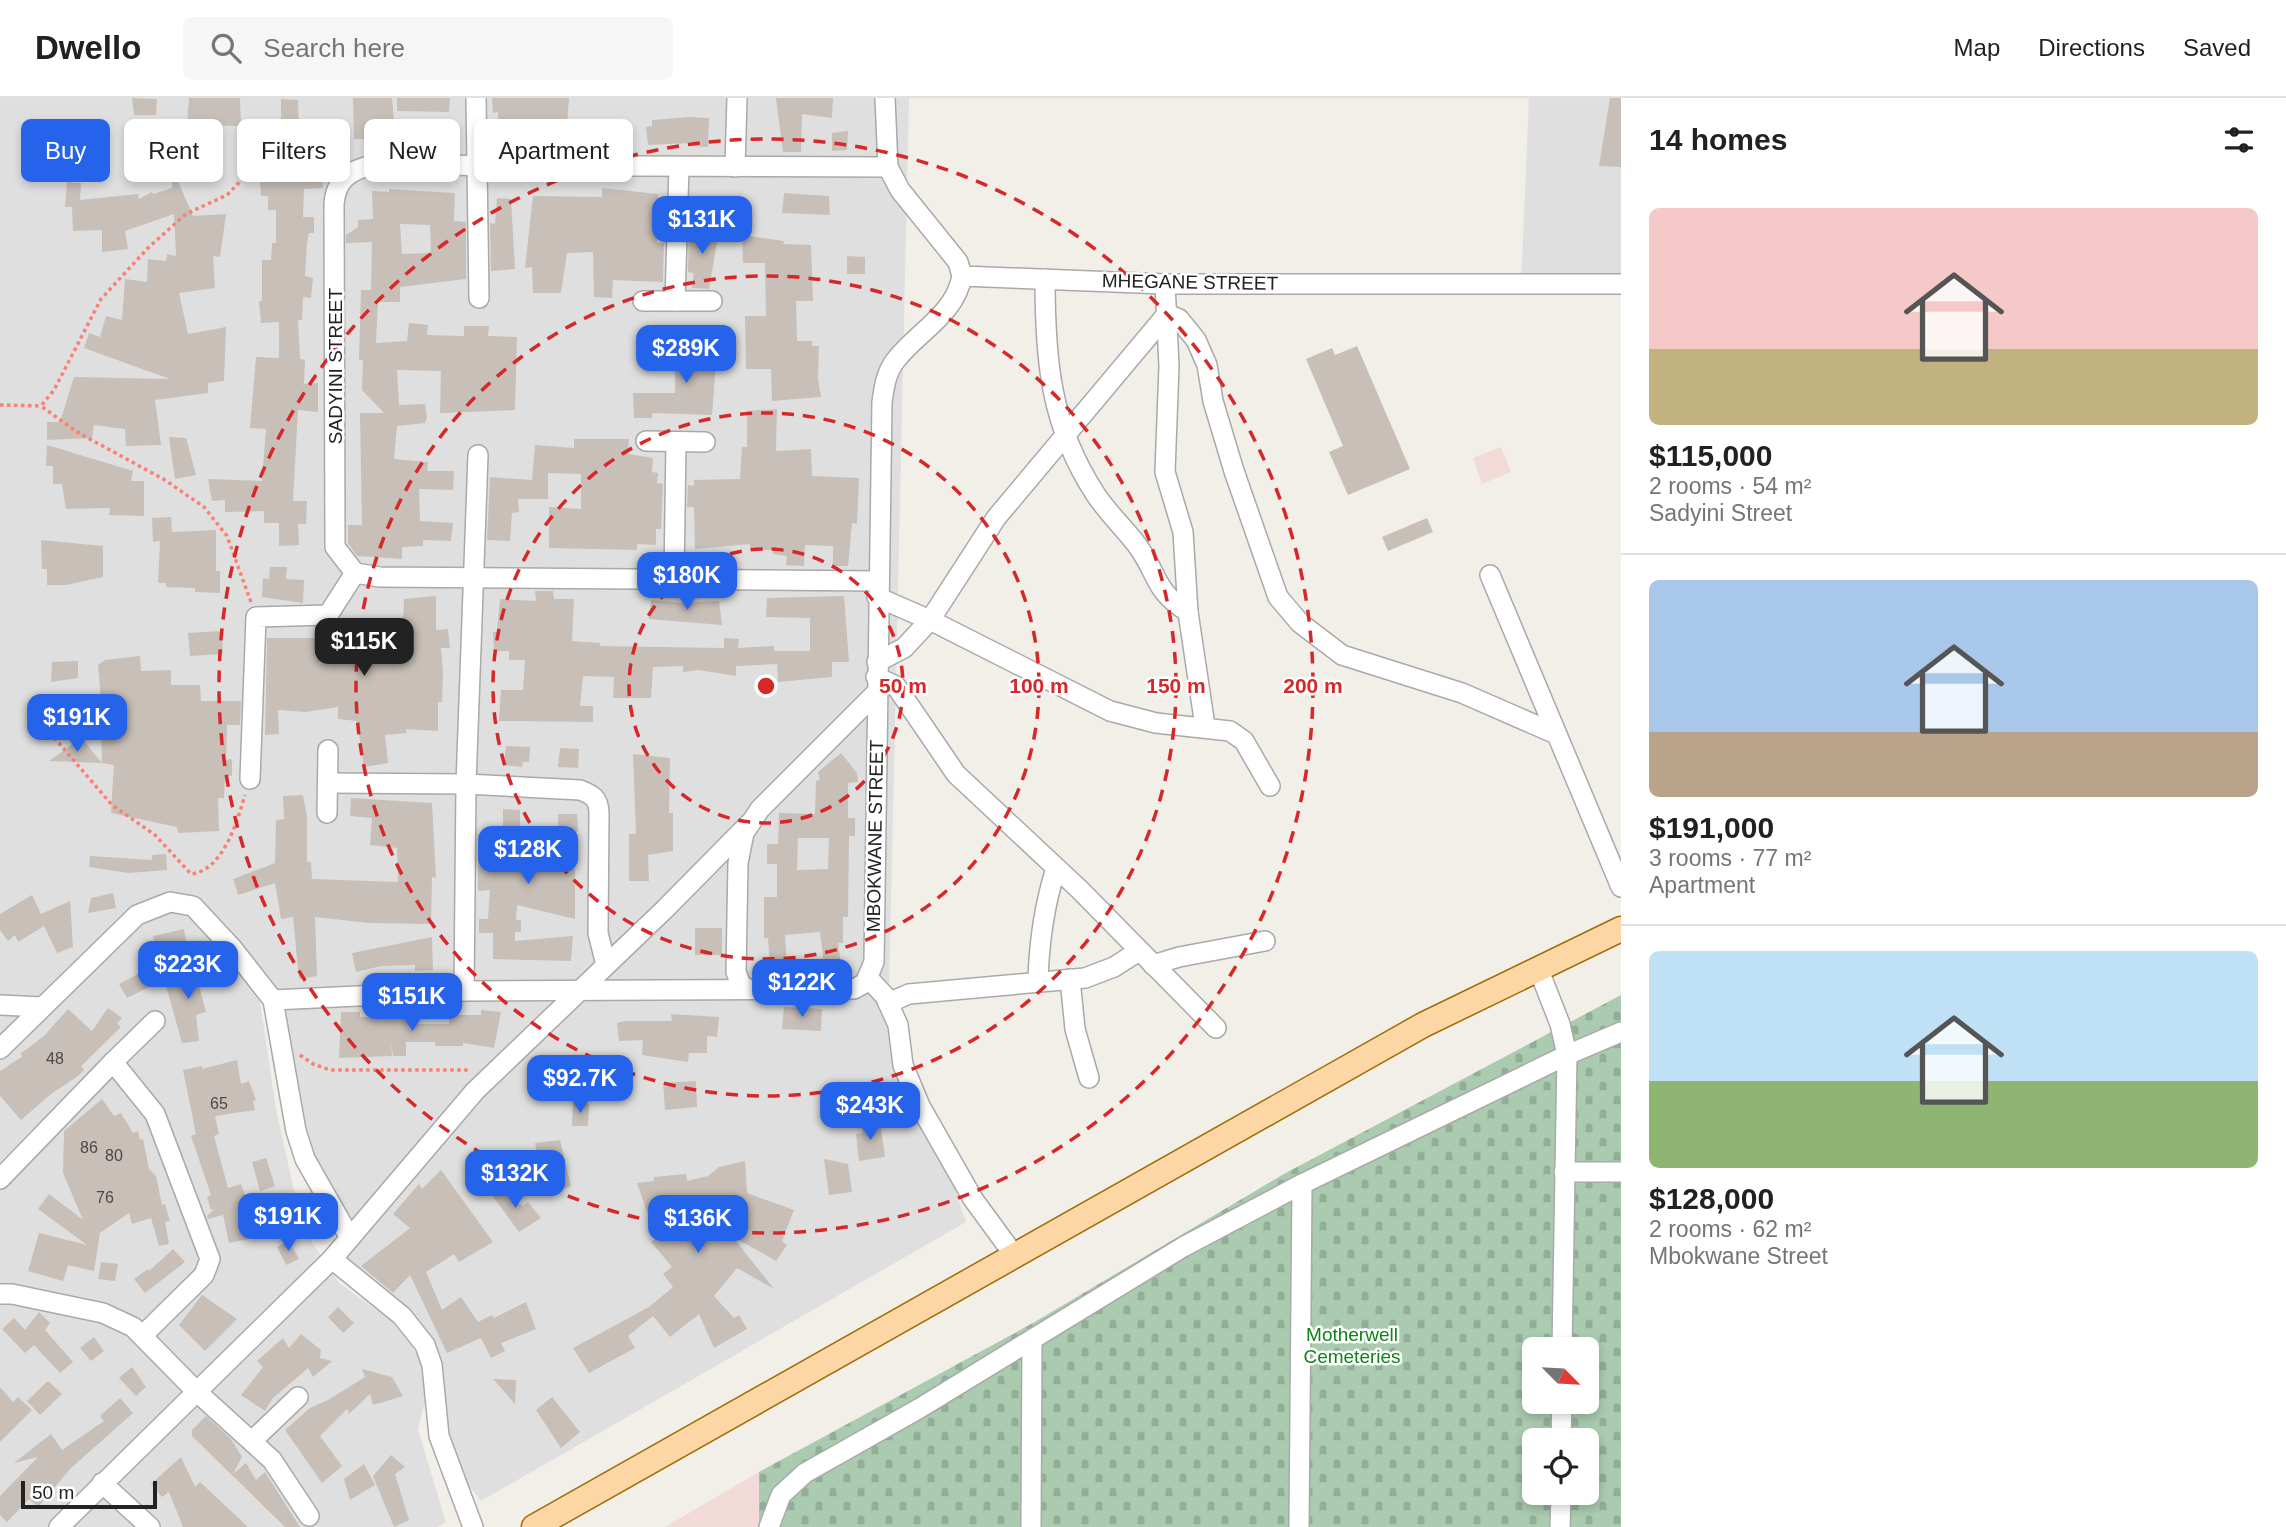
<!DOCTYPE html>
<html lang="en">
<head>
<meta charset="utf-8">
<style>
  :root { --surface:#fff; --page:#f6f6f6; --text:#202124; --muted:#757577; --line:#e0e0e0; --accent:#2563eb }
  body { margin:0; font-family:Arial,sans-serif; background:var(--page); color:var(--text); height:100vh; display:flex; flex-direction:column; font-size:26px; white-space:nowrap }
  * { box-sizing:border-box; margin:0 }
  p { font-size:23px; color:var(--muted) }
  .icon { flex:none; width:38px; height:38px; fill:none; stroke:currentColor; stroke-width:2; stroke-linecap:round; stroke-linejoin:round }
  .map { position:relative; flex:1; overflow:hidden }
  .drawer { display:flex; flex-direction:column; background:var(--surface); width:665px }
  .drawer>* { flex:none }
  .top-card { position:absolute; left:21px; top:21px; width:665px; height:63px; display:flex; gap:14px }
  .needle { width:46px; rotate:114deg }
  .fabs { position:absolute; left:1522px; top:1239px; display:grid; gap:14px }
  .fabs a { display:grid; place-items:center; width:77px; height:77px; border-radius:10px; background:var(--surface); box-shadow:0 4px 10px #0003; font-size:35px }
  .scale { position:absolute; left:21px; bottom:18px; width:136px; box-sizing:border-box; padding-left:7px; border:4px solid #222; border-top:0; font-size:19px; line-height:24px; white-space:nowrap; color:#222; -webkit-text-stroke:5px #fff; paint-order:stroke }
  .price { position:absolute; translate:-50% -60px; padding:0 16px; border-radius:14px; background:var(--accent); color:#fff; font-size:23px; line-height:46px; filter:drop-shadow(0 2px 4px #0008) }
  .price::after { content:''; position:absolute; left:50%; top:42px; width:21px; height:16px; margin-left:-10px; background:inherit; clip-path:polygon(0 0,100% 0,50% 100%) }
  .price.on { background:#222; color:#fff }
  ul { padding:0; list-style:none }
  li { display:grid; align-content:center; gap:14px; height:371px; padding:0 28px }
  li+li { border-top:2px solid var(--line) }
  li span { display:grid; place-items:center; height:217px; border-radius:10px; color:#555 }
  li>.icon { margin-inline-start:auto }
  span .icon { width:126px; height:126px; fill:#fffc; stroke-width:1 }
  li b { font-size:30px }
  h2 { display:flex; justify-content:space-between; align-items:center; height:84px; padding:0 28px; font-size:30px }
  .chip { padding:0 24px; border-radius:10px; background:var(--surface); box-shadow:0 4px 10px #0003; font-size:24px; line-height:63px }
  .chip.on { background:var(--accent); color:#fff }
  header { display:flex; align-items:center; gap:42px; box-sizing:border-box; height:98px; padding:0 35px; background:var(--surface); border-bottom:2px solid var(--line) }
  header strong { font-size:33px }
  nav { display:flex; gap:38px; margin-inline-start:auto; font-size:24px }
  .search { width:490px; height:63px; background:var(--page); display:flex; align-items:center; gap:18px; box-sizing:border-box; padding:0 24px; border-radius:10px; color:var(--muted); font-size:26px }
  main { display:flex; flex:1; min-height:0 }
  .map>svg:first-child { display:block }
</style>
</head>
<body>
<header>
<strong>Dwello</strong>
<div class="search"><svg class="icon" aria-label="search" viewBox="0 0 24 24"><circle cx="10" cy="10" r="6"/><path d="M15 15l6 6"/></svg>Search here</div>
<nav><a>Map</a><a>Directions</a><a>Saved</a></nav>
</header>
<main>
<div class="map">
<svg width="1621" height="1429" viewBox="0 0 1621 1429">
  <defs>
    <pattern id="cemetery-stones" width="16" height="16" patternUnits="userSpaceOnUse" patternTransform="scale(1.75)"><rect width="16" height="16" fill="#aacbaf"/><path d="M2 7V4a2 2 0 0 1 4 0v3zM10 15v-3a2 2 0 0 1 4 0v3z" fill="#92ae96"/></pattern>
  </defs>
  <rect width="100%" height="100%" fill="#f2efe9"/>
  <g fill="#e0dfdf">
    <path d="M0,0H909L889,891L966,1124L481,1403L458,1374L439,1297L432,1241L341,1157L350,1140L317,1083L276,912L259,897L276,1011L302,1129L339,1185L400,1229L421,1264L426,1298L418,1332L446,1424L437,1429H0Z"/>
    <path d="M1529,0H1621V186H1521Z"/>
  </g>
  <g fill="#f2dad9">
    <path d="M1501,349L1511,374L1482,386L1473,360Z"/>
    <path d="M759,1374V1429H665Z"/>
  </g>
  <path fill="url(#cemetery-stones)" fill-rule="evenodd" d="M1621,897V1429H759V1374L1033,1225L1282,1077ZM1535,1251H1587V1304H1535ZM1535,1342H1587V1395H1535Z"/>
  <g fill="#c7bfb8" fill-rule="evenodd">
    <path d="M132,0L157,1L156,17H134Z"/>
    <path d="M189,0H240L241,28L187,27Z"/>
    <path d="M353,0H392L396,46H376V41H354Z"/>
    <path d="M397,0H450L449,14L397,13Z"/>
    <path d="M492,0H569L567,27H580L581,54L538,53L539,47H498V14L493,15Z"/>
    <path d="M776,0H833L832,20L802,16L801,54H783Z"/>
    <path d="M1610,0H1621V69L1599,68Z"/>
    <path d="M281,1L298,2L300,64H307V76H323V90L304,91L303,119H314V135H309L307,145L305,178L313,180L311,200L303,199L302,222H298L300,261L305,262L304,286L318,285V314L298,312L293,403H307L306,426H298L299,447L279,448V425H264V413L225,414V402L212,403L208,381L262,383L266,331L250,330L256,259L279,260V224L261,225L259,203H262V162H271L272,145H276V112H268V98H261L259,72H274L272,28H281Z"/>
    <path d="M690,19L709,20L708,49L690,48V45L648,47L646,29L652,28V22Z"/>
    <path d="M848,33L847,52L832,53V35Z"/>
    <path d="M173,72L193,118L226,116L220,159L213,158L215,190L179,195L188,236L226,229L224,283L208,285V295L155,302L161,347L126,348L125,331L94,327L92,340L47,342V324H60L74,279L170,281L84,250L89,235L100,239L106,218L122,222L125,181L147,184L148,161L166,163L167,156L176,158L174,116L125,133L128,151L102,154V132L73,133L72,109H65L67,84L81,85L80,102L138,96L139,101L152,94L153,96L172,90Z"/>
    <path d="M602,90L658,96L657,145H664L663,184L613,182L612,200L594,199L593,154L567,155L561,195H533L532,169L525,170L533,98L602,99Z"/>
    <path d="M389,91L455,95L454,123L466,124V181L400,189V204H378L376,245L407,243L409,225L428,227L427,237L464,238V228H489L488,238L517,239L515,312L440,315L441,273L397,272L399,307L425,306L427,319L425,325L397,328L394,361L428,364L427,373H454L453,392L419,391L420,423L453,425L451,443L423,442V448L402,449V461L357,458L348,445V427H362L360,315H384L362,292L363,262H359L361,192H371L372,144L346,145V137L358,129V122L373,121L372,93L389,94ZM400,126L430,127L431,155L402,156Z"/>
    <path d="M784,95L829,98L830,117L782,115Z"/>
    <path d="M497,100L511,101L515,171L491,173L490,125L495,126Z"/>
    <path d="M689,129L719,133L709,191L692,190L694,175L688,174Z"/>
    <path d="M742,137L784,143L783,146L811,147L813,203H796L797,243H812V248H819L818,281L821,299L772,303L771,271H746L745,218H766L765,165H743Z"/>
    <path d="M847,158L865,159V176H847Z"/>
    <path d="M692,237L718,238L712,317L652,315V320H634L633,295H675V271L692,270Z"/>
    <path d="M1357,248L1410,371L1348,397L1329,354L1343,348L1306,261L1332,250L1335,257Z"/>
    <path d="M777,311L776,353L811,351L812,378L859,380L857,426L852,425L848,468H833V448L805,447L804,468L786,467L787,458L773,456V452H750V446L695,451L694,409H687L688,387L694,388V382L740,381L742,349H747V313Z"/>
    <path d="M169,339L186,340L196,377L175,381Z"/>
    <path d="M574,341H629L628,356L653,360L652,374L658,375L657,385L663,386L661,431H656V447L637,446V452L549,450V409L581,411V376L548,375V401H518L519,414L512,415L510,443L487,442L490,379L532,382L535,347L574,350Z"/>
    <path d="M47,347L133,373L131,383H144V418L109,417L110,410L66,411L62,386H53V368H46Z"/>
    <path d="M171,419L172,434L216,432V473H220V495L195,494V490L166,489V485H158L160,443L153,444L152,420Z"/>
    <path d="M1427,420L1433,434L1388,453L1382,439Z"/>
    <path d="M41,442L103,448V479L66,487H47V471H42Z"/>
    <path d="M270,469H287L286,481L304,482L303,505L262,499L263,480L269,481Z"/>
    <path d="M535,493H553L554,501H574L572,543L600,545V548L724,550V540L739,541L738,550L774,548V553H810V520L766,519L767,500L844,498L849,564H832V579L778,584L777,566L736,568V578L698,572L683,574V568L653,569L651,600H613L614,579L583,578L580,608H593V624L499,623L501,592H523L525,562H509V553H494L493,534H497L500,501L536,503Z"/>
    <path d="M436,498V532L448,531L450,550H441L443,575L442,604H438V633L406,631L407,635L385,637L388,665L364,669L357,623L338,621V609L306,614L278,612L279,636L265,637L267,540H333V535H372V529L403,530L404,501Z"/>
    <path d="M651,502L682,505L719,503L722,527L649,521Z"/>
    <path d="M222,533L223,556L190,558L188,535Z"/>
    <path d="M140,558L141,573L171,572V587H200L201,603H241L240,627H227L226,662L232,661V678H225L224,700H218L219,733L178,735L177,729L111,715L114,667L102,665L101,627L119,611L102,613L98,567L105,562Z"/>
    <path d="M78,563V580L51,584L52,564Z"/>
    <path d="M78,642H83L102,665L49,663Z"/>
    <path d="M506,648L530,649L529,664H523L522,669L504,667Z"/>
    <path d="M560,650L579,651L578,670L558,669Z"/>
    <path d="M841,655L857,675L858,684L848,685V720H855V738H849L848,819H843V845H838L842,873L825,875L820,834L785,837L787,870L770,871L768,840H764V799H777V766H767V746H778L779,715L815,716L816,683L820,682L818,674ZM798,740H829L828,771L797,772Z"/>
    <path d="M633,656L670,660L669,715H673V753L648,757L649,783H629V736H636Z"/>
    <path d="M303,697L307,719V764H311L312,781L398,784L397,750L370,747L372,720L350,718L351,700L432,705L436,780L432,779L431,826L369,825L315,819L317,878L299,881L293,819L281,821L275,785L238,797L233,781L275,765L276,722L284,721L283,698Z"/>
    <path d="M503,711L520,712V737L529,740H559L558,716H577L578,734L575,735L572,771H575V821L517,807L516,822H521V834H515V843L573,838L571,863L493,861V835H479V821H488L490,792L478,793V756H482V737H503Z"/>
    <path d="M166,756L167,772L129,775L89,769L90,758L152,762V757Z"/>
    <path d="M113,795L116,810L88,815L91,800Z"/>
    <path d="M32,797L41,816L70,803L73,849L57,855L44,828L18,844L15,837L8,843L0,832V816Z"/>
    <rect x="695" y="830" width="27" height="27"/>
    <path d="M184,831L187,849L157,855L153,838Z"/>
    <path d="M432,839L433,872L415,873V867L381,868L356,874L352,855Z"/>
    <path d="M206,864L209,882L198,884L206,914L196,917L199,943L182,945L165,884Z"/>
    <path d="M144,873L151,882V888L127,900L119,886Z"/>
    <path d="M407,908L406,923H416V926H449V917H481V912L501,914L494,950L463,945V948H435V944H406V958H393L391,944L392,958L339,960L341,914H360V919H393L392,909Z"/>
    <path d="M784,909L822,911L821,933L782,931Z"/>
    <path d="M108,910L122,920L117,926L121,929L81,968L84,972L78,978L51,996L21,1022L0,998V973L23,958L20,956L44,938L68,911L92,933Z"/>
    <path d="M671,916L719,919L717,939L707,938V955H689L688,964L642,957L643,942L619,943L617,925L625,923H672Z"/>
    <path d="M237,962L241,986L249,983L256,1002L253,1003L255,1012L215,1018L219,1036L214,1038L228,1090L241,1086L251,1113L244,1116L249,1141L229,1145L223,1117L208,1121L207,1118L215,1111L211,1112L207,1099L211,1097L191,1038L196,1036L183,972L202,968V971Z"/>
    <path d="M696,983L697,1009L665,1012L663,985Z"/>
    <path d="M102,1001L114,1018L121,1015L133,1035L138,1033L140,1042L143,1041L149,1071L156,1078L162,1107L165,1106L170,1123L165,1124L169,1146L159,1148L151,1120L132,1126L129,1115L100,1135L94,1173L68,1167L63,1183L28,1173L39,1135L87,1147L38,1111L49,1096L83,1122L63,1075L64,1033Z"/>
    <path d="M573,1005L589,1006L588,1028H572Z"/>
    <path d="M880,1024L885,1059L859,1063L856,1036L863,1035L861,1027Z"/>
    <path d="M560,1042L571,1088L547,1098L535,1045Z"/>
    <path d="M266,1060L275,1088L260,1093L252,1064Z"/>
    <path d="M824,1061L848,1066L852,1094L829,1097Z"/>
    <path d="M745,1063L747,1095L794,1112L782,1143L787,1147L776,1163L732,1138L774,1191L737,1170L714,1198L734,1220L739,1217L747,1231L714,1250L699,1216L670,1239L653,1218L628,1238L635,1250L589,1275L573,1250L649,1209L673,1189L663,1176L672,1169L651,1144L656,1140L637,1085L654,1083V1079L686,1076L687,1083L708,1078L719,1069Z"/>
    <path d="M441,1072L493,1144L459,1164L454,1156L426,1174L442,1212L461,1199L478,1224L492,1217L494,1220L526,1204L536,1231L501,1245L505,1253L491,1260L481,1240L447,1255L410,1177L393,1195L361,1168L410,1130L393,1116L419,1086L422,1091Z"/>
    <path d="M481,1082L523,1108L528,1104L541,1120L519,1134Z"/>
    <path d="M289,1143L299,1161L286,1167L277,1149Z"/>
    <path d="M173,1151L185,1164L145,1195L134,1181L148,1171L149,1173Z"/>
    <path d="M101,1164L118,1166L115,1183L98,1181Z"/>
    <path d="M202,1197L237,1221L205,1253L179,1227Z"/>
    <path d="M338,1209L354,1225L343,1235L328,1219Z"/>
    <path d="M39,1214L50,1225L45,1232L73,1264L60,1275L34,1247L25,1255L2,1231L14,1220L25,1232Z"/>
    <path d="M301,1236L321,1252L320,1260L332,1263L313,1279L308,1270L272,1301L265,1313L241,1297L263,1269L257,1263L283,1240L289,1250Z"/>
    <path d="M94,1239L104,1253L91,1263L80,1250Z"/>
    <path d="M132,1269L146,1289L136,1298L119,1280Z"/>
    <path d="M362,1271L392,1279L403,1298L373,1307L370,1296L349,1316L347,1311L320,1338L342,1368L322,1385L285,1332L310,1310L330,1301L365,1279Z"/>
    <path d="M493,1281L516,1282L515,1306Z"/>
    <path d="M48,1283L62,1296L40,1317L27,1303Z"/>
    <path d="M0,1289L13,1304L18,1299L32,1312L0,1344Z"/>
    <path d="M552,1299L580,1334L561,1350L536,1312Z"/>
    <path d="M120,1300L133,1315L71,1370L38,1409L29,1401L7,1424L0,1417V1398L38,1359L14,1365L51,1336L62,1352L104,1323L100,1318Z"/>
    <path d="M206,1318L231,1341L242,1359L233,1376L246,1365L256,1382L265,1374L300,1429H285L192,1338V1332Z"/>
    <path d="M391,1357L405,1369L395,1376L409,1422L394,1429L373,1378Z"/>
    <path d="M181,1359L195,1389L200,1384L248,1429H183L169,1394L162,1399L151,1386Z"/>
    <path d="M364,1366L375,1387L350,1402L344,1381Z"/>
  </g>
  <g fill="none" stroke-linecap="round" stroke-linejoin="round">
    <g stroke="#a9a9a9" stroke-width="22">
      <g id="minor">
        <path d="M476,0L479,200"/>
        <path d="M885,0L888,69L900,92L958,164L962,178L1165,186H1621"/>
        <path d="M735,69L737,0"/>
        <path d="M1045,181C1045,262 1050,327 1096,397C1108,415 1124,430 1137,447C1159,477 1153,492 1188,514"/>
        <path d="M1165,186L1169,268L1165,374L1183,434L1188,514L1205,628"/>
        <path d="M643,203H712"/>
        <path d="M675,203L679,69"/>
        <path d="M646,343L705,344"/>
        <path d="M478,357L466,686L464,893L854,891L865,885L874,864L882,304C884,290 886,275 895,263C918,233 955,217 962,178"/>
        <path d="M1490,477L1621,789"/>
        <path d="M674,480L676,344"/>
        <path d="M878,483L380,479L355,475L335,449L334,106C336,81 350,72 373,67L888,69"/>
        <path d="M877,499L930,522L1110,613L1156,625L1230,633L1244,643L1270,688"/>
        <path d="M877,564L904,550L930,522L996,420L1167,216L1179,221L1196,242L1207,267L1213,303L1234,373L1278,499L1300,525L1342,557L1462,595L1556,636"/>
        <path d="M876,579L896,588L956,676L1079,791L1216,930"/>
        <path d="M250,681L256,519L328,517L355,475"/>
        <path d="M328,685L466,686L580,692C593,697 598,700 599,714L598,835L606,867"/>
        <path d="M327,715L328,652"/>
        <path d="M1153,867L1179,859L1265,843"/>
        <path d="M1538,870L1560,926L1567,957L1562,1251"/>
        <path d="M868,880L885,898L898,927L903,967L920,1008L973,1101L1014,1157"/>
        <path d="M1070,881L1075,931L1089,980"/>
        <path d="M1038,883C1039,844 1044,808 1056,770"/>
        <path d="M746,890L741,887L736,874L738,765L744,735L760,711L876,595"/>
        <path d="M273,902L464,893"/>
        <path d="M888,905L909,896L1085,880L1114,869L1139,853"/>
        <path d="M0,907L42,909"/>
        <path d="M0,951L137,817L170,804L193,808L233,851L273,902L296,1033L305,1061L350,1140"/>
        <path d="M113,964L155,923"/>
        <path d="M1564,1074H1621"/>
        <path d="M0,1081L113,964L155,1016L210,1161L204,1177L143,1237"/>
        <path d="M332,1161L402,1218L425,1247L432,1267L439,1338L473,1429"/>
        <path d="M0,1196H12L103,1215L133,1229L197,1294L272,1362L309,1418"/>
        <path d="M1561,1342L1562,1304"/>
        <path d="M252,1343L298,1299"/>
        <path d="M102,1385L150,1429"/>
        <path d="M59,1429L332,1161L475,993L664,812L749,726"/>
        <path d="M769,1429L781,1397L805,1375L920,1310L1183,1149L1302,1086L1567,957L1621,934"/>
        <path d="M1031,1429L1032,1243"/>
        <path d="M1299,1429L1302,1086"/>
        <path d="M1560,1429L1561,1395"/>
      </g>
    </g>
    <g stroke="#a06b00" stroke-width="27">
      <path id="major" d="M534,1429L1423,927L1621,831"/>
    </g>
    <g stroke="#fa8072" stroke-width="3.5" stroke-dasharray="3.5 3.5" stroke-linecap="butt">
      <path d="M0,307L41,308"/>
      <path d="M251,504L227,438L204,409L165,382L77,334L41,308L54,292L101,201L149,149L186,116L227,97L257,66L280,59L334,66"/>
      <path d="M45,629L112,707L155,737L191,776C224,772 237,723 245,697"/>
      <path d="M300,957L313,966L330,972H470"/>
    </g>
    <use href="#minor" stroke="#fff" stroke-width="19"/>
    <use href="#major" stroke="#fcd6a4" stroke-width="24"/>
  </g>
  <g fill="none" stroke="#d62828" stroke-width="3.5" stroke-dasharray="12 9">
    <circle cx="766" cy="588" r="137"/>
    <circle cx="766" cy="588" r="273"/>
    <circle cx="766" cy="588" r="410"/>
    <circle cx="766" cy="588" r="547"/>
  </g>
  <g text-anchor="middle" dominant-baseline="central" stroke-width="5" stroke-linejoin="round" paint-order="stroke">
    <g font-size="16" fill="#4b4948">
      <text x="55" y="960">48</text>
      <text x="219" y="1005">65</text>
      <text x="89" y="1049">86</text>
      <text x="114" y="1057">80</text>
      <text x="105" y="1099">76</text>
    </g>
    <g font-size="19" fill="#222" stroke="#fff">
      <text transform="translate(1190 184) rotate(1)">MHEGANE STREET</text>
      <text transform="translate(335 268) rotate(-90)">SADYINI STREET</text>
      <text transform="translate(875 738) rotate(-89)">MBOKWANE STREET</text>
    </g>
    <g font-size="19" fill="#0c8416" stroke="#fff">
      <text x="1352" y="1236">Motherwell<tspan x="1352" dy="22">Cemeteries</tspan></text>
    </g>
  </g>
  <circle cx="766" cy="588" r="10" fill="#d62828" stroke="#fff" stroke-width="3.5"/>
  <g font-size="21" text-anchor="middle" font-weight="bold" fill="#d62828" stroke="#fff" stroke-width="5" stroke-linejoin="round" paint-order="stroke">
    <text x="903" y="595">50 m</text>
    <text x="1039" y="595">100 m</text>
    <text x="1176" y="595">150 m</text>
    <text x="1313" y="595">200 m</text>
  </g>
</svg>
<div class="fabs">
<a><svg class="needle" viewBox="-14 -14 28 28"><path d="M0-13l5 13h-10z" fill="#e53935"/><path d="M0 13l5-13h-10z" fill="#757577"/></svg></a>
<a><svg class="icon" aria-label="locate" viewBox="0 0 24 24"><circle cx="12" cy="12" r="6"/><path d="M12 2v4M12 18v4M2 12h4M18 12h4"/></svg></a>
</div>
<div class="scale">50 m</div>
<b class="price" style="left:702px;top:158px">$131K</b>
<b class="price" style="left:686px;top:287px">$289K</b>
<b class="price" style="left:687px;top:514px">$180K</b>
<b class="price on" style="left:364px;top:580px">$115K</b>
<b class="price" style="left:77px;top:656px">$191K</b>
<b class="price" style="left:528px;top:788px">$128K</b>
<b class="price" style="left:188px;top:903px">$223K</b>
<b class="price" style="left:802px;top:921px">$122K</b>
<b class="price" style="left:412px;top:935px">$151K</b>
<b class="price" style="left:580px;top:1017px">$92.7K</b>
<b class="price" style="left:870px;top:1044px">$243K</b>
<b class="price" style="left:515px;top:1112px">$132K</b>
<b class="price" style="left:288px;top:1155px">$191K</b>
<b class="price" style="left:698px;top:1157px">$136K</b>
<div class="top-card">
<a class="chip on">Buy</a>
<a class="chip">Rent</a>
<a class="chip">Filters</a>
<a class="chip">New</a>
<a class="chip">Apartment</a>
</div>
</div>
<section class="drawer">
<h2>14 homes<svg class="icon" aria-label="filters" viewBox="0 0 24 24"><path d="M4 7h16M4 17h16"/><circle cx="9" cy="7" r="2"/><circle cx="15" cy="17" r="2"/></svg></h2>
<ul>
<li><span style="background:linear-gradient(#f6c9c9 65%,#c2b280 0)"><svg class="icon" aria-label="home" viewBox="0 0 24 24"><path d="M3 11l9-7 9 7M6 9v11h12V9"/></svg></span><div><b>$115,000</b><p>2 rooms · 54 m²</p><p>Sadyini Street</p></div></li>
<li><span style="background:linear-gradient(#a9c7e8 70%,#b9a48a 0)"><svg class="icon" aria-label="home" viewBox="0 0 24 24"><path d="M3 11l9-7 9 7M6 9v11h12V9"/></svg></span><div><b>$191,000</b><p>3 rooms · 77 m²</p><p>Apartment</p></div></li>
<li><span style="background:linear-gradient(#bfe0f5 60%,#8fb573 0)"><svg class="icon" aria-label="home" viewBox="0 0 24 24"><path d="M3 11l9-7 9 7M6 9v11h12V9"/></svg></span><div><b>$128,000</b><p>2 rooms · 62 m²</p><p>Mbokwane Street</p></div></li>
</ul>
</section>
</main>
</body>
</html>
